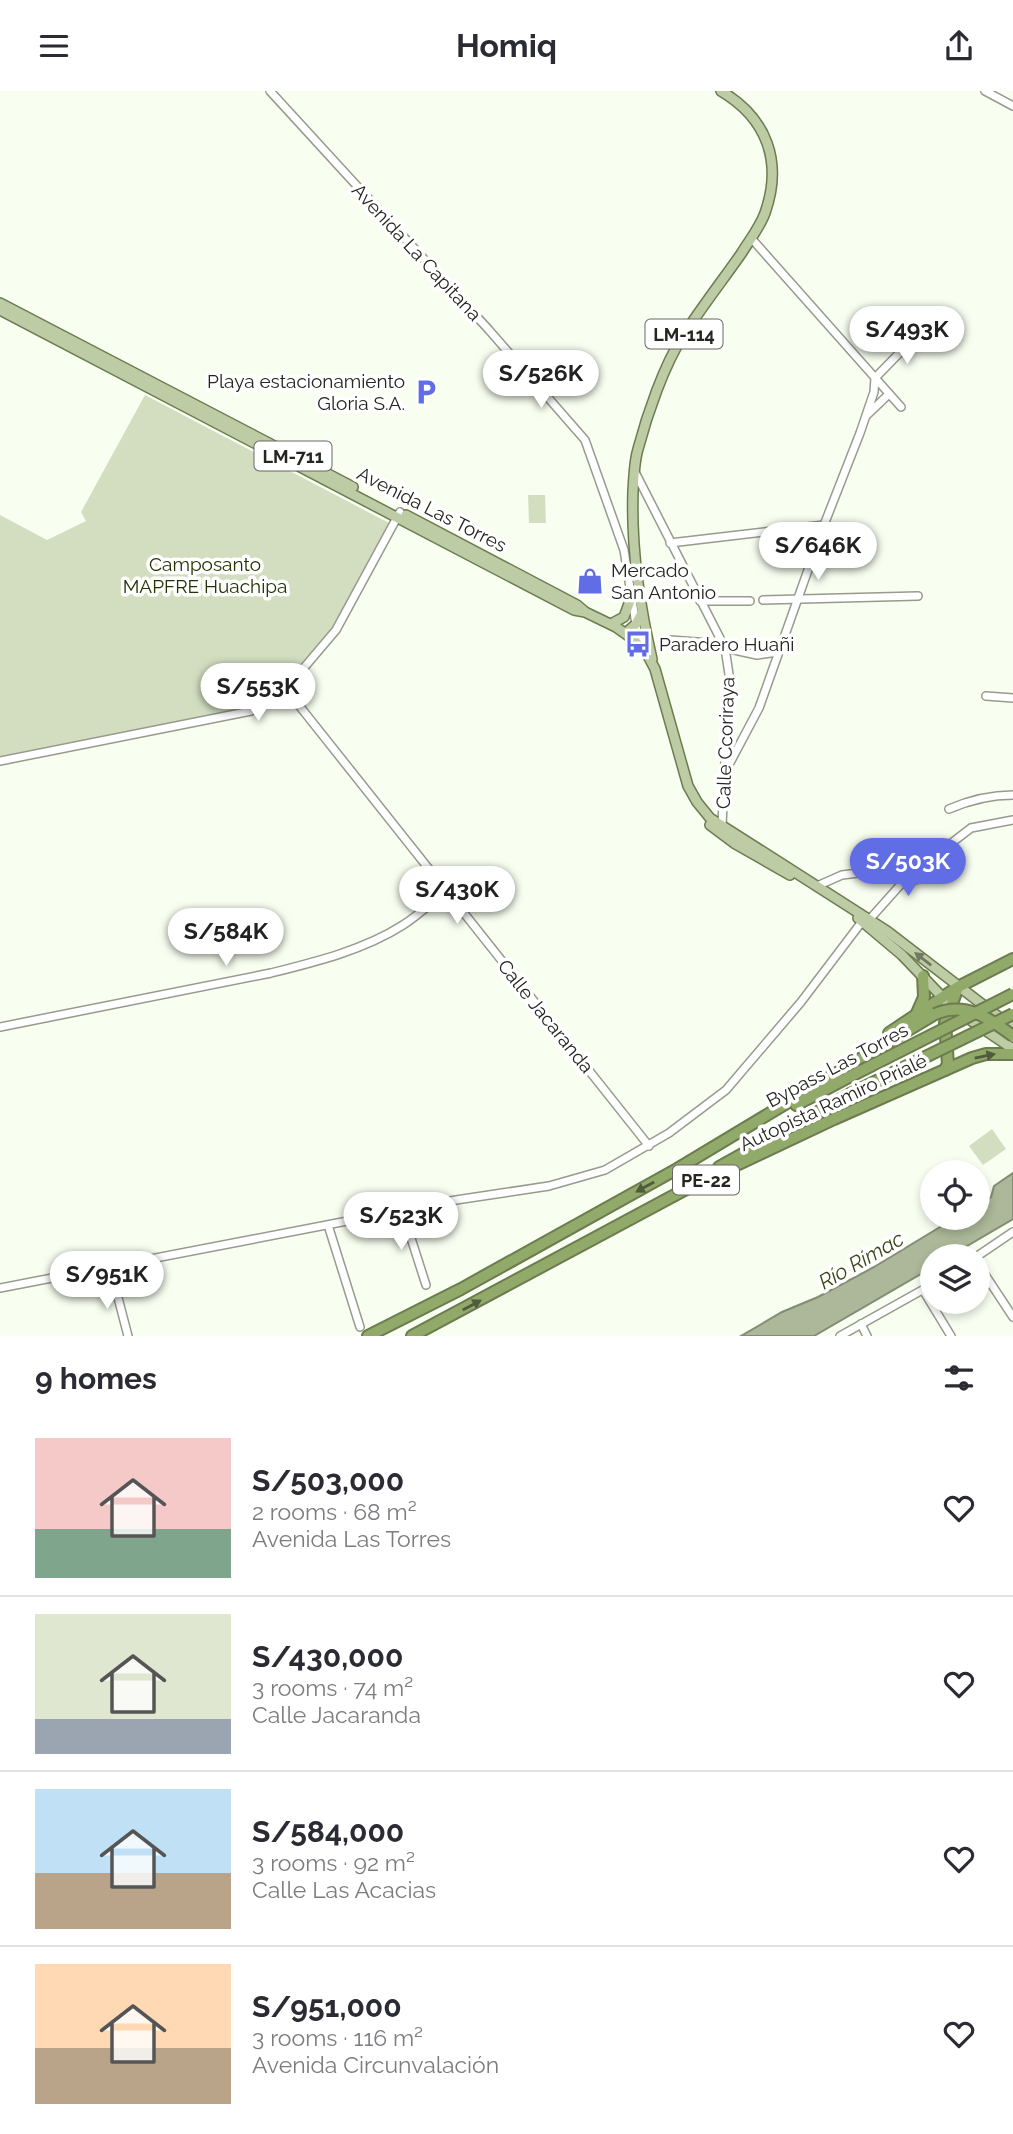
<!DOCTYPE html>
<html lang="en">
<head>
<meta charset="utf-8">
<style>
  :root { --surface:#fff; --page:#f2f2f3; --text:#2b2b33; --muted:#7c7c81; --line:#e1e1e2; --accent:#606de5 }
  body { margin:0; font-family:Raleway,sans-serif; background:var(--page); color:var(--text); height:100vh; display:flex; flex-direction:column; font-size:26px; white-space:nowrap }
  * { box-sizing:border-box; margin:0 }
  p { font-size:23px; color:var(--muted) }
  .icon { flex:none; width:38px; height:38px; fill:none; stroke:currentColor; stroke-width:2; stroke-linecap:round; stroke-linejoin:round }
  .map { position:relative; height:1245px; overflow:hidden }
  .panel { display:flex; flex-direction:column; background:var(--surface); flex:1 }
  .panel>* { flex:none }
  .controls { position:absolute; left:920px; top:1069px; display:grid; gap:14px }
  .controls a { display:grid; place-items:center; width:70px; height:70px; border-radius:50%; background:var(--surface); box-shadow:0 4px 10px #0003; font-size:35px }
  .price { position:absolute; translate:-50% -60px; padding:0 16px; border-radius:24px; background:#fff; color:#222; font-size:23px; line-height:46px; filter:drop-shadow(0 2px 4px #0008) }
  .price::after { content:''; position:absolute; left:50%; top:42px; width:21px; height:16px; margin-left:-10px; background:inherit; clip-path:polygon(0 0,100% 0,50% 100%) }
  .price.on { background:var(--accent); color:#fff }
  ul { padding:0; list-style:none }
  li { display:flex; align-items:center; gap:21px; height:175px; padding:0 35px }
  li+li { border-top:2px solid var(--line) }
  li span { display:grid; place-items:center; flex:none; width:196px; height:140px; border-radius:0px; color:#555 }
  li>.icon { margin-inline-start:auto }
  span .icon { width:84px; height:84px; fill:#fffc; stroke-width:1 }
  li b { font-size:30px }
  h2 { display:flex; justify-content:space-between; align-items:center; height:84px; padding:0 35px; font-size:30px }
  header { display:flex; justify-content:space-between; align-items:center; height:91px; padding:0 35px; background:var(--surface); font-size:32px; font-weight:700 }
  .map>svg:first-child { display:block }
</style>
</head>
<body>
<header><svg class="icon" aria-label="menu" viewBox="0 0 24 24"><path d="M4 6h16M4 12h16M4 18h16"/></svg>Homiq<svg class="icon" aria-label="share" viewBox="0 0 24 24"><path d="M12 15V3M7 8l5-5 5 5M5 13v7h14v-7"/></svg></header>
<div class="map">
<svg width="1013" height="1245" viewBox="0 0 1013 1245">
  <rect width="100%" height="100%" fill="#f8fef0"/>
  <g fill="#d3dec1">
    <path d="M145,304L389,432L331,540L285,595L233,621L0,667V424L47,449L86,430L81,421Z"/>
    <path d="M528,404H545L546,432H529Z"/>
    <path d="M992,1038L1006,1058L983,1074L969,1055Z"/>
  </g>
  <path fill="#acb899" stroke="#838c75" stroke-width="2" d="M1013,1082V1128L950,1165L933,1166V1176L814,1245H741L782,1221L818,1206L874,1176L955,1127H978V1114L991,1106L994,1095Z"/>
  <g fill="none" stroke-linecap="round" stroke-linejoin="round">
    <g stroke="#969b8e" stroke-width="10">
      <g id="minor">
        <path d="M270,0L489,239L585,349L624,459L637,540L642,555"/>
        <path d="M985,0L1013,15"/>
        <path d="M751,147L901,316"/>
        <path d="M867,324L889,303"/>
        <path d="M635,381L725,557L730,590V611L724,683L722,736"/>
        <path d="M670,452L824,434"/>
        <path d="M763,509L918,505"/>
        <path d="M700,510H750"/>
        <path d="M670,549L724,553"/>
        <path d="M725,557L757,564L778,561"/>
        <path d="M286,598L649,1055"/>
        <path d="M986,605L1013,607"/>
        <path d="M0,670L251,620L286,598L336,539L400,421"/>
        <path d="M724,683L759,617L824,434L860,342L874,301L875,287L918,243"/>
        <path d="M949,718C970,709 990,704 1013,704"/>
        <path d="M817,795L842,784L899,777L923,769L936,764L971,737L1013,729"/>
        <path d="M869,829L902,792L919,788L936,776"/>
        <path d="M0,936L271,882C315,871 364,859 403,834C419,824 432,811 446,800"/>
        <path d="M402,1119L426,1194"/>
        <path d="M328,1134L360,1236"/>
        <path d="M976,1166L1013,1141"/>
        <path d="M978,1173L1013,1226"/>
        <path d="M110,1176L128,1245"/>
        <path d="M0,1197L456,1109L549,1095L605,1079L669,1042L726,999L801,911L864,828"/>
        <path d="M923,1199L951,1245"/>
        <path d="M861,1233L867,1245"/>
        <path d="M840,1245L933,1193"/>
      </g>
    </g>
    <g stroke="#6c7c50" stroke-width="12">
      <g id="major">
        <path d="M0,212L353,396"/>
        <path d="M0,219L574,519L585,521L616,536L633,548L647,563L655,578L688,695L697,711L710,727L887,840L1013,937"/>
        <path d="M406,424L577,514L584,520"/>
        <path d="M611,533L624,526L631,507"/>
        <path d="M626,542L636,533L642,522"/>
        <path d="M652,568C639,512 631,457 633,400C634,386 634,371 638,358C647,324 664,274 683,245C701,217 722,190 741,163C749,150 760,136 765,122C783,71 767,27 721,0"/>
        <path d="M710,734L734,752L790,784"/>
        <path d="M858,827L902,864L947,911"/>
        <path d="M963,924L1013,958"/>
      </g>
    </g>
    <g stroke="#6c7c50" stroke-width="14">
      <g id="highway">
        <path d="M917,922L924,906L923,885"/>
        <path d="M889,942L958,896L1013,868"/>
        <path d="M945,979L948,973L945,932L958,896"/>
        <path d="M796,1014L843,989"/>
        <path d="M719,1076L850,1003"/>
        <path d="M368,1245L461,1198L677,1078L935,923"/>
        <path d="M412,1245L688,1097L834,1028L972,967L986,963H1013"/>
      </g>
    </g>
    <use href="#minor" stroke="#fff" stroke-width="7"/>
    <use href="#major" stroke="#becca5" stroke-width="9"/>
    <use href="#highway" stroke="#92aa69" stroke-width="10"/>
    <g stroke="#6c7c50" stroke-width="14" stroke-linecap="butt">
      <g id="highway-bridge">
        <path d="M935,923C966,910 989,927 1013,945"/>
        <path d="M843,989L1013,903"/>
        <path d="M850,1003L1013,923"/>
      </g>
    </g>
    <use href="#highway-bridge" stroke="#92aa69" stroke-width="10"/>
  </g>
  <defs><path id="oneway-solid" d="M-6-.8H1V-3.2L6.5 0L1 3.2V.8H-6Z" transform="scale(1.75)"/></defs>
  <use fill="#717963" href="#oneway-solid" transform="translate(923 868) rotate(-142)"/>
  <g fill="#505b3e">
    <use href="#oneway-solid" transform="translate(985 965) rotate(-11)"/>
    <use href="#oneway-solid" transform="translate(645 1096) rotate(151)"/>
    <use href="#oneway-solid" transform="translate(472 1214) rotate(-28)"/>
  </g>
  <defs>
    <g id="parking-bare" transform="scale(2.1)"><path d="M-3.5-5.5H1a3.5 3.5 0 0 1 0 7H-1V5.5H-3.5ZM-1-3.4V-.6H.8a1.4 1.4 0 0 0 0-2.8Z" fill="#606de5" stroke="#fff" stroke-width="2.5" paint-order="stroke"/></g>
    <g id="shop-bare" transform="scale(2.1)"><path d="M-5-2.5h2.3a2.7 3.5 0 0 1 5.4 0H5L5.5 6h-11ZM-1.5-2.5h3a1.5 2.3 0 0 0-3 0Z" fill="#606de5" stroke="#fff" stroke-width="2.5" paint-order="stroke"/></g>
    <g id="bus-bare" transform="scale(2.1)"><path d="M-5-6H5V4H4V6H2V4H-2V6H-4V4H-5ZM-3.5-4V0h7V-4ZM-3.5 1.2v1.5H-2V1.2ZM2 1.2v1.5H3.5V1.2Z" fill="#606de5" stroke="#fff" stroke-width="2.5" paint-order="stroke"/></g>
  </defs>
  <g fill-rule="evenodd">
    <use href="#parking-bare" x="426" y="301"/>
    <use href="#shop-bare" x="590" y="490"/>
    <use href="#bus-bare" x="638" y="553"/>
  </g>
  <g text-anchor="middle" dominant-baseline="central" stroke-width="7" stroke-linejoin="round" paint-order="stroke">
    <g fill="#fff" stroke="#666764" stroke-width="2">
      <rect x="645.5" y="228.5" width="77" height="29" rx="5"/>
      <rect x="254.5" y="350.5" width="77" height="29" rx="5"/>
      <rect x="673" y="1074.5" width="66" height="29" rx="5"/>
    </g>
    <g font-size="18" font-weight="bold" fill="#242621">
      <text x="684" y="243">LM-114</text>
      <text x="293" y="365">LM-711</text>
      <text x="706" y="1089">PE-22</text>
    </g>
    <g font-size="19" fill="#242621" stroke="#fff">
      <text transform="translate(417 161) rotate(47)">Avenida La Capitana</text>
      <text transform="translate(432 418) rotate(27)">Avenida Las Torres</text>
      <text transform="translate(725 652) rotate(-88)">Calle Ccoriraya</text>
      <text transform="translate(546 925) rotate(51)">Calle Jacaranda</text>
      <text transform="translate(837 974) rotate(-28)">Bypass Las Torres</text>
      <text transform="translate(833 1011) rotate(-25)">Autopista Ramiro Prialé</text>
    </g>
    <g font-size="19" fill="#242621" stroke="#fff" text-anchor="start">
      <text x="405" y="290" text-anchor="end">Playa estacionamiento<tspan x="405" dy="22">Gloria S.A.</tspan></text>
      <text x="611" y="479">Mercado<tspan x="611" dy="22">San Antonio</tspan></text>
      <text x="659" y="553">Paradero Huañi</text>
    </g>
    <g font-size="19" fill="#243200" stroke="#fff">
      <text x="205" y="473">Camposanto<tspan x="205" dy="22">MAPFRE Huachipa</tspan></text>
    </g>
    <g font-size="21" font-style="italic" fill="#394818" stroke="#fff">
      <text transform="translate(861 1169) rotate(-30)">Río Rímac</text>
    </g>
  </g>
</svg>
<div class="controls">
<a><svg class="icon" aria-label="locate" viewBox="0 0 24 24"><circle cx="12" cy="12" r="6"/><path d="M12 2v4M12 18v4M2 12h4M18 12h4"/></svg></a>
<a><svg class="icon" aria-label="layers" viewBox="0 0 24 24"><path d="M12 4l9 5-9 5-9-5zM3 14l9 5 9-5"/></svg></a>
</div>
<b class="price" style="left:907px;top:275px">S/493K</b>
<b class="price" style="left:541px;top:319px">S/526K</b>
<b class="price" style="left:818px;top:491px">S/646K</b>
<b class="price" style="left:258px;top:632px">S/553K</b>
<b class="price on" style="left:908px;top:807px">S/503K</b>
<b class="price" style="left:457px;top:835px">S/430K</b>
<b class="price" style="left:226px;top:877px">S/584K</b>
<b class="price" style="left:401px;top:1161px">S/523K</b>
<b class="price" style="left:107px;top:1220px">S/951K</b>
</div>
<section class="panel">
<h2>9 homes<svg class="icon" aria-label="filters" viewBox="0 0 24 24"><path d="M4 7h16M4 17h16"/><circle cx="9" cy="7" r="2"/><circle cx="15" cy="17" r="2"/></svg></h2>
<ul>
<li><span style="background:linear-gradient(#f6c9c9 65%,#7fa58c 0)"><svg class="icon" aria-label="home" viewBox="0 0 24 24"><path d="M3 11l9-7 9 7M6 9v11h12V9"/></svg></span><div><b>S/503,000</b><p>2 rooms · 68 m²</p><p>Avenida Las Torres</p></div><svg class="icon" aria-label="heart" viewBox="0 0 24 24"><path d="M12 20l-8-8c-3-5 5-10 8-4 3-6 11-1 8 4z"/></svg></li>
<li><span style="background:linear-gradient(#dfe7d0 75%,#9aa5b1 0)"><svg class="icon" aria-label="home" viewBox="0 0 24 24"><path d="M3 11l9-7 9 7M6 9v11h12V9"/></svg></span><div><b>S/430,000</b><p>3 rooms · 74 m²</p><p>Calle Jacaranda</p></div><svg class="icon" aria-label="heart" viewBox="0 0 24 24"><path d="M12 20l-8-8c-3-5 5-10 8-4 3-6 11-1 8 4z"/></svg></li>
<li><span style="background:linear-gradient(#bfe0f5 60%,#b9a48a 0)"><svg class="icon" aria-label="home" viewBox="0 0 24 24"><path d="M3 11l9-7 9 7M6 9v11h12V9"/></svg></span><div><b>S/584,000</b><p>3 rooms · 92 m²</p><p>Calle Las Acacias</p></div><svg class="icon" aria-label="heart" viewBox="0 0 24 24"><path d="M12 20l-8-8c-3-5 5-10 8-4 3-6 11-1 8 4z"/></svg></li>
<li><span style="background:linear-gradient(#ffd9b3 60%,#b9a48a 0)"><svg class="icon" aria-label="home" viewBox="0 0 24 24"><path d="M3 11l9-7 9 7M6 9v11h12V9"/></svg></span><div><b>S/951,000</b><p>3 rooms · 116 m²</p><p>Avenida Circunvalación</p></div><svg class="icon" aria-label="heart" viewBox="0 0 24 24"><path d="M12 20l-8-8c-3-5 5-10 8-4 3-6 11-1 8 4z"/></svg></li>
</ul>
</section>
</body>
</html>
